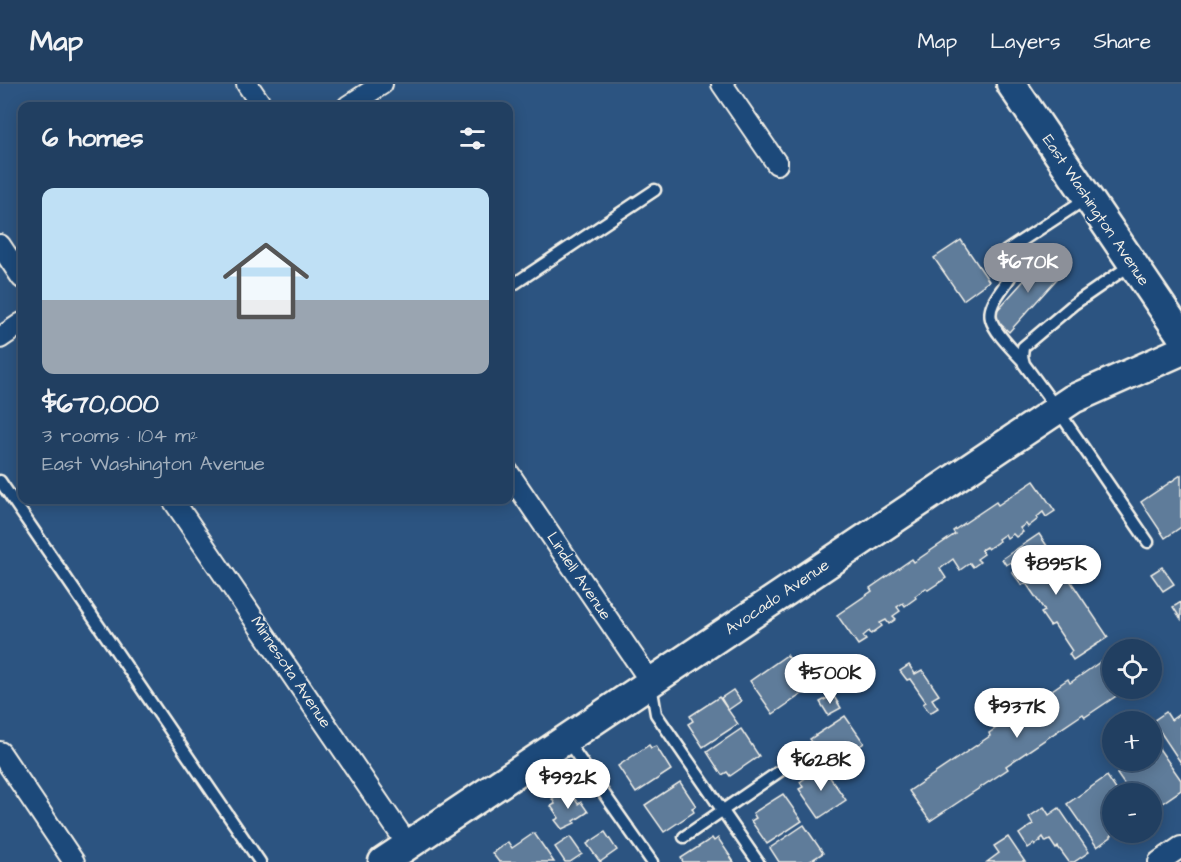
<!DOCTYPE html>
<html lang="en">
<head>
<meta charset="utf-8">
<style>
  :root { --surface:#213f61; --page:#2d4a6a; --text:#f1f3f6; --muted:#a2afbd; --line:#3e5876; --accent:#8c9099 }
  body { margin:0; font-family:"Architects Daughter",sans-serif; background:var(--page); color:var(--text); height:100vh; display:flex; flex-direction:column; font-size:22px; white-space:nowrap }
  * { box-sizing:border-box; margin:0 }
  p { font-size:20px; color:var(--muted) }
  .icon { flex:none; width:33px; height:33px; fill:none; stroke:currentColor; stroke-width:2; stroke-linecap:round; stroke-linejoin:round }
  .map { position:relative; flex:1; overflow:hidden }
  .drawer { position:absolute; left:18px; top:18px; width:495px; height:402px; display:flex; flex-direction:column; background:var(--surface); border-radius:12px; box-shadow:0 3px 15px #0003,0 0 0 2px var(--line) }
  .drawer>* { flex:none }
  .tools { position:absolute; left:1102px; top:555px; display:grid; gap:12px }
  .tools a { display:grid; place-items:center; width:60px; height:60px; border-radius:50%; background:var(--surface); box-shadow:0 3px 15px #0003,0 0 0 2px var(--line); font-size:30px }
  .price { position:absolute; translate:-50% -51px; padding:0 14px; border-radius:21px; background:#fff; color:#222; font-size:20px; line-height:39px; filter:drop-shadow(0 2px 3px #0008) }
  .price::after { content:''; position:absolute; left:50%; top:36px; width:18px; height:14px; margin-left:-9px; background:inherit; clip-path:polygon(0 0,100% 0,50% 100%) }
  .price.active { background:var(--accent); color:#fff }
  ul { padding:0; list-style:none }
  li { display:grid; align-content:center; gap:12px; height:318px; padding:0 24px }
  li+li { border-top:2px solid var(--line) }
  li span { display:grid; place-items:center; height:186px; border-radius:12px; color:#555 }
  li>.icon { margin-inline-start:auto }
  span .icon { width:108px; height:108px; fill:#fffc; stroke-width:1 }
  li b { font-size:26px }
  h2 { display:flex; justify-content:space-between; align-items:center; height:72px; padding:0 24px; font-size:26px }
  header { display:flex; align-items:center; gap:36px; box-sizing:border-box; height:84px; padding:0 30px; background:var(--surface); border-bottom:2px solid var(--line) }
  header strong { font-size:28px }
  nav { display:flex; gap:33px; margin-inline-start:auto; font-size:21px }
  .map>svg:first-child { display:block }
</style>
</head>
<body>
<header>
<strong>Map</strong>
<nav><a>Map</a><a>Layers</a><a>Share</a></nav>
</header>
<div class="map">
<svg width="1181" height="778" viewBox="0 0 1181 778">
  <rect width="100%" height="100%" fill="#2c5481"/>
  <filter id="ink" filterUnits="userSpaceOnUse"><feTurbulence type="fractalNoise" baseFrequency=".0167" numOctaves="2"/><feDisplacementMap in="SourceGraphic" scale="12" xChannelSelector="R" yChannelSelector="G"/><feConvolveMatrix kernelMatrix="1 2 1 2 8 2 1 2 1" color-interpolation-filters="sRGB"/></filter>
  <g filter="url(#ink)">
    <g fill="#5e7b9a" stroke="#f4f1e8" stroke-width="1.5">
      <path d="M961,156L989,197L963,216L934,174Z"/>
      <path d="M1047,171L1064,187L1009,248L992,232Z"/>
      <path d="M1181,391V443L1165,454L1141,418Z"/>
      <path d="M1034,397L1055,427L1046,433L1043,428L1037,433L1038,435L1028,443L1026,440L1020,444L1023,448L1016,453L1013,450L1007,454L1005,450L998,455L999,457L988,465L986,463L981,466L984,470L977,475L980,478L973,483L970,479L960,486L953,475L940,485L946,494L928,506L926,504L915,512L916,514L905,522L903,519L897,523L900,527L893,532L896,535L889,540L886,536L880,539L882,542L871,550L869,547L863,552L866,556L858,561L837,531L872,507L870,504L912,475L914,478L955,450L953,447L996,418L998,421Z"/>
      <path d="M1039,450L1108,553L1073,576L1069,570L1072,567L1054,540L1050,542L1041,529L1045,527L1026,499L1022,501L1012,488L1016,485L1011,478L1006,481L1002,475Z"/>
      <path d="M1162,483L1174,500L1163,507L1151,490Z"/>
      <path d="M1181,518V535L1173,523Z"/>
      <path d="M1113,569V604H1128L1085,633L1083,630L1006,682L1008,685L930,737L909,707L990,652L989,649L1068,595L1070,599Z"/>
      <path d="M787,571L809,605L773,630L750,597Z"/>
      <path d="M909,581L915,590L922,586L939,611L932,615L938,624L930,629L923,620L926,618L910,595L907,596L900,587Z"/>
      <path d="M733,606L741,617L728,626L721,614Z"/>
      <path d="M833,611L841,624L828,631L820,618Z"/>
      <path d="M719,613L738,640L703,663L688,640L693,637L690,632Z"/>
      <path d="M1166,628L1171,636L1181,629V679L1153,637Z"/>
      <path d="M845,632L864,659L835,679L832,675L826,679L810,655Z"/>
      <path d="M741,645L759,672L730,692L727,688L722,691L707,668Z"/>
      <path d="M1152,659L1156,664L1158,663L1181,696V706L1152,726V710H1131L1117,690L1136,676H1152Z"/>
      <path d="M649,661L651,664L656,662L671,686L636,709L618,682Z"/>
      <path d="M822,682L846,716L819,734L799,705L803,703L800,698Z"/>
      <path d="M1107,692L1119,710H1113V748H1115L1111,752V753L1097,763L1067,720Z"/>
      <path d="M680,698L696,722L692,724L694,728L664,748L645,721Z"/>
      <path d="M562,708L566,713L571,709L578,720L581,718L588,728L574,737L575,739L562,745L555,736L559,734L551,722L555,720L552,715Z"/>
      <path d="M783,710L802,737L767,760L751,737L756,734L753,729Z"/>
      <path d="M1044,723L1049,731L1059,724L1089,768L1074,778H1069L1058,763L1056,765L1050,756L1046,758L1043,753L1040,756L1041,757L1035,761L1034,760L1028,764L1019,750L1033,740L1029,733Z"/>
      <path d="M804,741L823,769L809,778H779L770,764Z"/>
      <path d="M605,748L617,766L600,778L587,760Z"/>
      <path d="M534,749L554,778H499L492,769L508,758L512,764Z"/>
      <path d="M570,753L582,770L570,778H565L555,763Z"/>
      <path d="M1008,753L1025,778H987L999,769L994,762Z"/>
      <path d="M712,754L714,757L718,754L734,778H683L681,774Z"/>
    </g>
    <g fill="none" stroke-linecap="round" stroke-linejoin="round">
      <g stroke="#f4f1e8" stroke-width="15">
        <g id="service">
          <path d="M1132,180L1074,220L1023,263L1022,272L1024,280L1057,325L1148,458"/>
          <path d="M508,204L655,106"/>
          <path d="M1022,276C1013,266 994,248 991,235C986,217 1012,198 1013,185C1013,179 1008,172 1006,167L1087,114"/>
          <path d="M0,397L260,778"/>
          <path d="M651,601L656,630L758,778"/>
          <path d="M567,657L652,778"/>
          <path d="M684,753L809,667"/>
        </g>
      </g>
      <g stroke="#f4f1e8" stroke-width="24">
        <g id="minor">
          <path d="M247,0L262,22"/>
          <path d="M722,0L777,80"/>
          <path d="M348,22L382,0"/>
          <path d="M0,161L22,194"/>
          <path d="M0,254L22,239"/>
          <path d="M508,388L650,597"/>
          <path d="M173,416L408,761"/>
          <path d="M0,668L74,778"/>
          <path d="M1159,778L1181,763"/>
        </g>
      </g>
      <g stroke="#f4f1e8" stroke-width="33">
        <g id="secondary">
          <path d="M1011,0L1181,251"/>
          <path d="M383,778L1073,315L1181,267"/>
        </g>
      </g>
      <use href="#service" stroke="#1f4a7a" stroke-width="10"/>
      <use href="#minor" stroke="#1f4a7a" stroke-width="20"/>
      <use href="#secondary" stroke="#1f4a7a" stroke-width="28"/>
    </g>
  </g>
  <g text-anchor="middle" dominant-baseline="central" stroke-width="4.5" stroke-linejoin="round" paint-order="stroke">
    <g font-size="16" fill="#f4f1e8" stroke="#1f4a7a">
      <text transform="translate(1096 126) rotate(56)">East Washington Avenue</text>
      <text transform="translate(579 492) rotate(56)">Lindell Avenue</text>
      <text transform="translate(777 513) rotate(-34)">Avocado Avenue</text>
      <text transform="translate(291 588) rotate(56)">Minnesota Avenue</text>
    </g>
  </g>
</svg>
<div class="tools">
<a><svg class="icon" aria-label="locate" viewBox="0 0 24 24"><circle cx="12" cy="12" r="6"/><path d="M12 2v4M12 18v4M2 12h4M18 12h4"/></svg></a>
<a>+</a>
<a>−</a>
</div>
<b class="price active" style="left:1028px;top:210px">$670K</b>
<b class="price" style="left:1056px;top:512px">$895K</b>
<b class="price" style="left:830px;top:621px">$500K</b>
<b class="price" style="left:1017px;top:655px">$937K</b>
<b class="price" style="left:821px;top:708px">$628K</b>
<b class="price" style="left:568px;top:726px">$992K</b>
<section class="drawer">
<h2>6 homes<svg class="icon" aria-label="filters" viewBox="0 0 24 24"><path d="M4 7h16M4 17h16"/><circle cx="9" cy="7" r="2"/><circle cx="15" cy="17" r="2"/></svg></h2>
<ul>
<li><span style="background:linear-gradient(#bfe0f5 60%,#9aa5b1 0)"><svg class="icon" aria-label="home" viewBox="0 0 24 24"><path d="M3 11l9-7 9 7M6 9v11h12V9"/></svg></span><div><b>$670,000</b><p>3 rooms · 104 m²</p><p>East Washington Avenue</p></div></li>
</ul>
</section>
</div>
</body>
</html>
